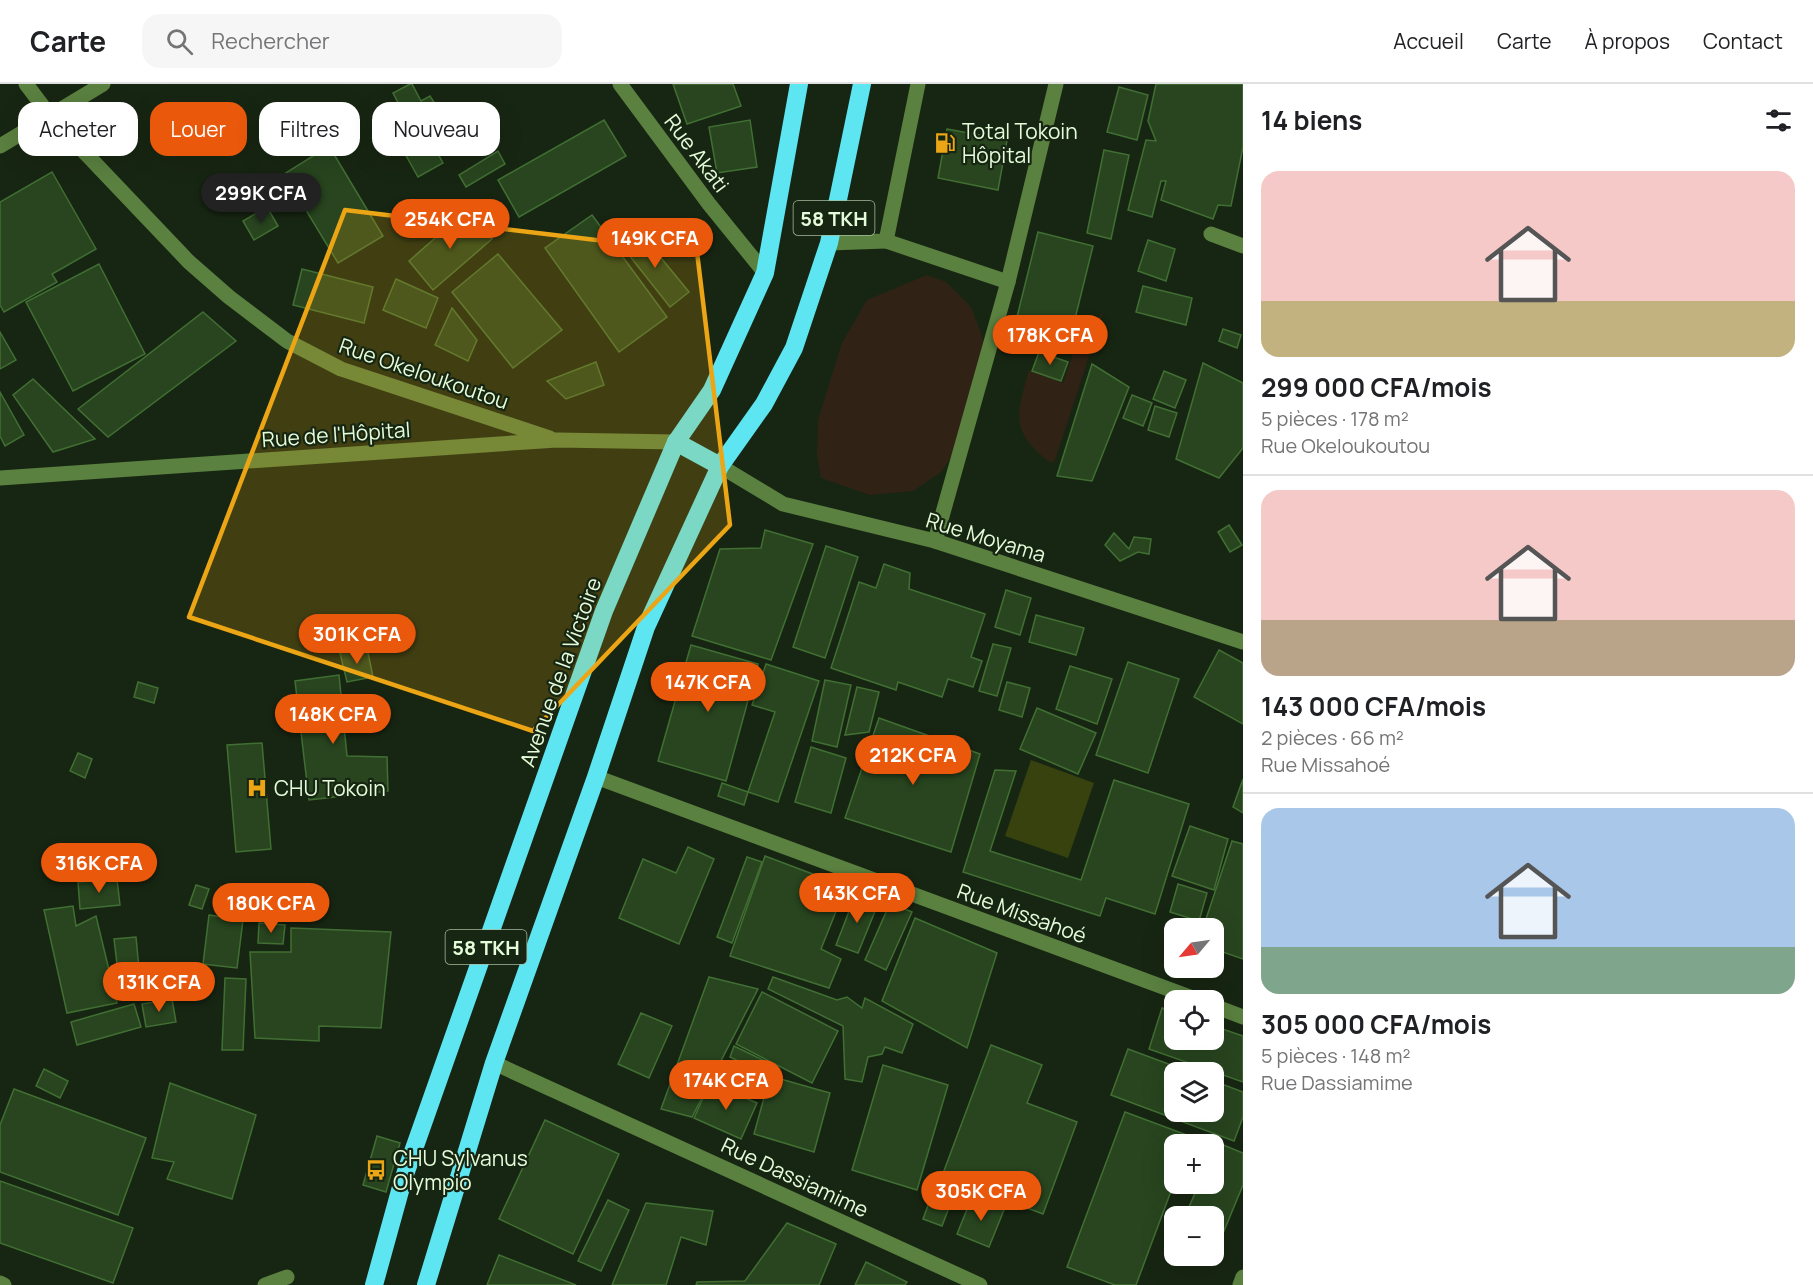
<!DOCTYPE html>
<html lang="fr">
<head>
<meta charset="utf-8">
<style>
  :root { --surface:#fff; --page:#f6f6f6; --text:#202124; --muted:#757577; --line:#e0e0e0; --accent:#ea580c }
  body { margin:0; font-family:Manrope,sans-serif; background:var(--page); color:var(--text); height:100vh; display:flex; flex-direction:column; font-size:22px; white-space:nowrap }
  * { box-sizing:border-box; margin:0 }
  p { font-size:20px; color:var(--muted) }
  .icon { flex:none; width:33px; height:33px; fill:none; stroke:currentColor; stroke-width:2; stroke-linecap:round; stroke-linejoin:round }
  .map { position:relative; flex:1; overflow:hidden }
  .details { display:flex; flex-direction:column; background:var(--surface); width:570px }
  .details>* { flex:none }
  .top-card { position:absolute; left:18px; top:18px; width:570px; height:54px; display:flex; gap:12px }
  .needle { width:39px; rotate:241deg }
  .tools { position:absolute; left:1164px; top:834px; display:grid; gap:12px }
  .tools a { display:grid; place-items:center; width:60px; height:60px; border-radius:12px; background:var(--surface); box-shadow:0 6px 24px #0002; font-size:30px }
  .price { position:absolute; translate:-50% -51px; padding:0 14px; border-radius:21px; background:var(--accent); color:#fff; font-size:20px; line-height:39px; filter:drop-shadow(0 2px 3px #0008) }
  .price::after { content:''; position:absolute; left:50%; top:36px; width:18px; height:14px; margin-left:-9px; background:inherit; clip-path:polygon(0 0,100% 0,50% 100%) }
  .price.on { background:#222; color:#fff }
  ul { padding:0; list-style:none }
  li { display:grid; align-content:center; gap:12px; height:318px; padding:0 18px }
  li+li { border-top:2px solid var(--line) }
  li span { display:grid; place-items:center; height:186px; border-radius:18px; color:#555 }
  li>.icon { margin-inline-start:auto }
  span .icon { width:108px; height:108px; fill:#fffc; stroke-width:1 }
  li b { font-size:26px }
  h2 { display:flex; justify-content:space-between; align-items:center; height:72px; padding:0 18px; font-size:26px }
  .chip { padding:0 21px; border-radius:18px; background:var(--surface); box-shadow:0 6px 24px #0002; font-size:21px; line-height:54px }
  .chip.on { background:var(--accent); color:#fff }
  header { display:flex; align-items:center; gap:36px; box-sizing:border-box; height:84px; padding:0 30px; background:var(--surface); border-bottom:2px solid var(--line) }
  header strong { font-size:28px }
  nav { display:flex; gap:33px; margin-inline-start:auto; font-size:21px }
  .search { width:420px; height:54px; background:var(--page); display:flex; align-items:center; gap:15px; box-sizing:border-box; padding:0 21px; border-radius:18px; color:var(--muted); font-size:22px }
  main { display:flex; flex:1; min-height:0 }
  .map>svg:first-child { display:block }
</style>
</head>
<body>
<header>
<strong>Carte</strong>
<div class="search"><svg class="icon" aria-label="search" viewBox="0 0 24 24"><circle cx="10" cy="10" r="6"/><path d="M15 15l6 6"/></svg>Rechercher</div>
<nav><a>Accueil</a><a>Carte</a><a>À propos</a><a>Contact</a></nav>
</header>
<main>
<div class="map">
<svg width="1243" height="1201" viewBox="0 0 1243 1201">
  <rect width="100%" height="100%" fill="#172612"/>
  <g fill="#302315">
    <path d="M927,191L946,198L971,223L982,252L986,271L956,366L941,388L913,407L870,411L821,394L817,371L818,336L842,259L867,216Z"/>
    <path d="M1104,226L1055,376L1051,379C1010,348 1016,332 1029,286L1063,299L1074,267Z"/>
  </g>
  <path fill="#37420f" d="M1031,676L1094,699L1068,774L1005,752Z"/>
  <g fill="#28451f" stroke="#416f33" stroke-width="1.5">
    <path d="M410,0H412L421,17L430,12L437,23L408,38L393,9Z"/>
    <path d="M673,0H733L741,22L687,40Z"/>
    <path d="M1156,0H1243V63L1231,122L1218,121L1213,135L1161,116L1166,97H1161L1152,133L1128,126L1146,56L1156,57L1148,37Z"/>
    <path d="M1119,3L1148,11L1137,56L1107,48Z"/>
    <path d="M604,36L626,72L519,133L498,96Z"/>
    <path d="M750,36L757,83L717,89L709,43Z"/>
    <path d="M424,45L443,79L418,93L399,59Z"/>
    <path d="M947,45L1007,56L998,106L938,94Z"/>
    <path d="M329,62L383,152L338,179L284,90Z"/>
    <path d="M1104,66L1129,71L1111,155L1087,149Z"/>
    <path d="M498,67L505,80L466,103L459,91Z"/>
    <path d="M52,88L96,165L52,190L57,198L4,228L0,221V118Z"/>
    <path d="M267,123L278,142L254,156L243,137Z"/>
    <path d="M467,126L492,155L433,206L409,177Z"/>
    <path d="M592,131L667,233L619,268L545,164Z"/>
    <path d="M639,147L689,208L670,223L621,161Z"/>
    <path d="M1038,148L1093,162L1072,247L1017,233Z"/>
    <path d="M1148,156L1175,165L1166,197L1138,187Z"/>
    <path d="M498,170L562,246L513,284L452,208Z"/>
    <path d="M99,180L145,270L73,307L26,218Z"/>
    <path d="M302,185L373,203L364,239L293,221Z"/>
    <path d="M396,195L438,214L426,244L383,226Z"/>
    <path d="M1143,202L1192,214L1186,241L1136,228Z"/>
    <path d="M452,224L477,256L468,277L435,261Z"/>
    <path d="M203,228L236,257L108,353L78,325Z"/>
    <path d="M1223,245L1241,251L1237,264L1219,257Z"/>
    <path d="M0,248L16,276L0,285Z"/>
    <path d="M1039,268L1068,278L1061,297L1032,287Z"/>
    <path d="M596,278L604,301L566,315L547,297Z"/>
    <path d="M1203,279L1243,299V364L1219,394L1176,375Z"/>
    <path d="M1092,280L1129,303L1092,397L1057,392Z"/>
    <path d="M1164,287L1186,296L1175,324L1153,315Z"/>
    <path d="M33,295L95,355L53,368L13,311Z"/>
    <path d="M0,308L24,351L5,362L0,352Z"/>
    <path d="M1132,311L1152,319L1143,342L1123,334Z"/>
    <path d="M1155,322L1177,329L1169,353L1148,346Z"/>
    <path d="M1229,441L1242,461L1230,468L1218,448Z"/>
    <path d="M765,446L813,460L771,576L692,552L720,465L761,464Z"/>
    <path d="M1114,449L1129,465L1134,453L1151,455L1149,470L1138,468L1120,477L1105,461Z"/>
    <path d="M826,462L858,473L825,574L793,563Z"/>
    <path d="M884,480L910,489L909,505L985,530L971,573L982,577L973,603L948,595L942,613L898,598L896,606L831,584L859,498L876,504Z"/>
    <path d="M1006,506L1031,514L1020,551L995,543Z"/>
    <path d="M1036,531L1084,544L1076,571L1029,558Z"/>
    <path d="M993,560L1011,564L997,612L979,607Z"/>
    <path d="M691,561L758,580L726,697L658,677Z"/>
    <path d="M367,564L373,593L347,598L340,569Z"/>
    <path d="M1219,566L1243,579V640L1194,613Z"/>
    <path d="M1128,578L1179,595L1148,689L1096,671Z"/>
    <path d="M766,580L819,597L778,718L748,708L775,628L752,621Z"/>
    <path d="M1070,582L1112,595L1097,640L1056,625Z"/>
    <path d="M339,591L347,672L387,673L388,707L309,716L295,597Z"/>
    <path d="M825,596L851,601L837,663L812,657Z"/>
    <path d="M138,598L158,604L154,619L134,613Z"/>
    <path d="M1007,598L1030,604L1022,633L999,626Z"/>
    <path d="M857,603L879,608L869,648L845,651Z"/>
    <path d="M1037,624L1096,649L1078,690L1020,665Z"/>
    <path d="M879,634L980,670L951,768L845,734Z"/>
    <path d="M262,659L271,765L236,768L227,661Z"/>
    <path d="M811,663L846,674L831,729L795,718Z"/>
    <path d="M78,669L92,675L85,694L70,687Z"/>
    <path d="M995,686L1016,687L990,767L1081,796L1114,696L1189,720L1155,830L1106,814L1100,832L963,788Z"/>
    <path d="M1243,695V729L1233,723Z"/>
    <path d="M722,699L748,708L744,721L718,712Z"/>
    <path d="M1190,742L1228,755L1214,806L1172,792Z"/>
    <path d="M1232,757L1243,760V875L1214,865V844H1203Z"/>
    <path d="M688,763L714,775L679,860L619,834L643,775L676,789Z"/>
    <path d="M765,772L818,792L812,810L839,820L821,865L841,875L829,904L730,872Z"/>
    <path d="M747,773L762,778L732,859L717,853Z"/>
    <path d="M117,795L120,821L80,825L78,798Z"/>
    <path d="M1178,800L1207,809L1199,837L1170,828Z"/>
    <path d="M196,801L209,805L202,825L189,821Z"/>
    <path d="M855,812L878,820L858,869L836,861Z"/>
    <path d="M890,819L912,828L886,886L865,876Z"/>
    <path d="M73,822L76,842L96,832L117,919L67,929L44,826Z"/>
    <path d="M209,831L243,836L237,884L203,880Z"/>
    <path d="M915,834L997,869L967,964L882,917Z"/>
    <path d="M259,839L285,841L283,860L258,859Z"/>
    <path d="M291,844L391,848L381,944L319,942V957L255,954L250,868H291Z"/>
    <path d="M136,853L140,895L119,897L114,855Z"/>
    <path d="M709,893L758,905L692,1033L661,1025Z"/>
    <path d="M773,893L837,916L847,913L862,924L865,914L913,940L902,969L885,963L882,970L868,973L862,998L845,995L843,942L768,905Z"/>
    <path d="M225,894L246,895L243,966H222Z"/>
    <path d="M762,908L838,947L812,999L736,960Z"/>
    <path d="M172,915L176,938L146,943L142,920Z"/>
    <path d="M134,920L141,943L77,961L71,938Z"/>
    <path d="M1162,924L1174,928V956H1214V942L1243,952V998L1149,965Z"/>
    <path d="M641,929L672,942L649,994L618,980Z"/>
    <path d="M991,961L1042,981L1027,1019L1077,1038L1043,1130L942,1092Z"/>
    <path d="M734,962L771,980L755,1014L721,997L724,991L739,998L747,981L730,973Z"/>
    <path d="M1128,965L1190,988H1174V1028H1214V997L1243,1008V1033L1234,1057L1111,1011Z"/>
    <path d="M883,981L948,1001L917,1106L852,1086Z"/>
    <path d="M44,985L68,997L60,1014L36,1002Z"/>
    <path d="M770,992L830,1009L814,1068L754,1050Z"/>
    <path d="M170,999L256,1031L232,1115L167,1095L174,1078L152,1074Z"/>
    <path d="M710,999L757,1019L741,1055L694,1034Z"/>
    <path d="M14,1005L146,1054L118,1131L0,1088V1041Z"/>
    <path d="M1125,1028L1192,1053L1189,1060H1174V1099L1136,1201H1115L1067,1183Z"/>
    <path d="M545,1036L619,1070L573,1170L499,1135Z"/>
    <path d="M377,1052L400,1059L386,1108L363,1101Z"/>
    <path d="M1216,1058L1243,1069V1101L1219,1159L1214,1157V1132H1185L1199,1100H1214V1065Z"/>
    <path d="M0,1097L133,1144L113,1199L0,1159Z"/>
    <path d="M937,1097L956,1105L942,1142L923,1135Z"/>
    <path d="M972,1113L1004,1126L989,1163L957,1150Z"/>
    <path d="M608,1116L629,1126L601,1187L578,1177Z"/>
    <path d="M646,1119L713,1127L706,1161L681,1153L666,1201H612Z"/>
    <path d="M787,1139L836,1160L819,1201H696L697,1198L745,1197Z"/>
    <path d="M499,1171L576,1201H487Z"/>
    <path d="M866,1178L907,1198L905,1201H855Z"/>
  </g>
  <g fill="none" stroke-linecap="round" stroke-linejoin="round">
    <g stroke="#5a8140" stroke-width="15">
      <path d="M26,0L51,33L189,178L229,213L287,257L341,285L550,354"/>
      <path d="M620,0L709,120L765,189"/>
      <path d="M0,62L103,0"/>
      <path d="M1211,150L1243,162"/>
      <path d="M886,157L1008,198L935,457"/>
      <path d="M829,159L886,157L918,0"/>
      <path d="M1008,198L1056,0"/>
      <path d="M720,382L783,420L935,457L1243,558"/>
      <path d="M0,394L557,356L676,358"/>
      <path d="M596,693L1198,916"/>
      <path d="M1214,922L1243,933"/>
      <path d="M494,979L980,1201"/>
      <path d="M0,1199L4,1201"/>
      <path d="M265,1201L287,1193"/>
      <path d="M1240,1201L1243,1193"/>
    </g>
    <g stroke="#5ee5f2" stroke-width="18">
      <path d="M676,358L720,382"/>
      <path d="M374,1201L403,1096L604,527L676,358L712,306L765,189L799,0"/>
      <path d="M426,1201L494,979L596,693L646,543L720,382L764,320L794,264L829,159L862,0"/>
    </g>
  </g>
  <path fill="#eca515" fill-opacity="0.2" stroke="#eca515" stroke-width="4.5" stroke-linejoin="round" d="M345,126L697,168L730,441L533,647L189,533Z"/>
  <defs>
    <g id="fuel-bare" transform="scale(1.62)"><path d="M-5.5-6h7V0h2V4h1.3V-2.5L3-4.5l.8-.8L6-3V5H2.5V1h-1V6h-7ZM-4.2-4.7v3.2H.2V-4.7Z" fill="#eca515" stroke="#172612" stroke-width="2.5" paint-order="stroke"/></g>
    <g id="hospital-bare" transform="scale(1.62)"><path d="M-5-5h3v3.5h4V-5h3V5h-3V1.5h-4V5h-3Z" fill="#eca515" stroke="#172612" stroke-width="2.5" paint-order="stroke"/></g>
    <g id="bus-bare" transform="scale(1.62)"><path d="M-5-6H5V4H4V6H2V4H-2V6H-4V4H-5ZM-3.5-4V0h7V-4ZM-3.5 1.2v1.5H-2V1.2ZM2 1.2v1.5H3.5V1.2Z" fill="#eca515" stroke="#172612" stroke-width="2.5" paint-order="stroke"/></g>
  </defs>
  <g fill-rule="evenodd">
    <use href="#fuel-bare" x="945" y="59"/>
    <use href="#hospital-bare" x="257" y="704"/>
    <use href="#bus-bare" x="376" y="1086"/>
  </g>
  <g text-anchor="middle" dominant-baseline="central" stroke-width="4.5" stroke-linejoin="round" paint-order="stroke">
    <g fill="#172612" stroke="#a7bc9e" stroke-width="1.5">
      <rect x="793.5" y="117" width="81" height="34" rx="4.5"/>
      <rect x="445.5" y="846" width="81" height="34" rx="4.5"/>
    </g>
    <g font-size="20" font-weight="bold" fill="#e5fcda">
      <text x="834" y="134">58 TKH</text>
      <text x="486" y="863">58 TKH</text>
    </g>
    <g font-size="21" fill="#e5fcda" stroke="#172612" text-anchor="start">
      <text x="962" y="47">Total Tokoin<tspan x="962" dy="24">Hôpital</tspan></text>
      <text x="274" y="704">CHU Tokoin</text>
      <text x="393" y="1074">CHU Sylvanus<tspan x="393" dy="24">Olympio</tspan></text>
    </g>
    <g font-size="21" fill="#e5fcda" stroke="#172612">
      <text transform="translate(697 69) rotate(53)">Rue Akati</text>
      <text transform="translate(424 289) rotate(19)">Rue Okeloukoutou</text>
      <text transform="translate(336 350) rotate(-4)">Rue de l'Hôpital</text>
      <text transform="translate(986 453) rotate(17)">Rue Moyama</text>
      <text transform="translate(560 588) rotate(-70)">Avenue de la Victoire</text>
      <text transform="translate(1022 829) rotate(20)">Rue Missahoé</text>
      <text transform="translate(795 1093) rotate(25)">Rue Dassiamime</text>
    </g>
  </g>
</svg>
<div class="tools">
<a><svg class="needle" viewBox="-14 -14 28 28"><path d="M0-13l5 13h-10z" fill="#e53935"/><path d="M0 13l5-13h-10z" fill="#757577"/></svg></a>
<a><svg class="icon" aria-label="locate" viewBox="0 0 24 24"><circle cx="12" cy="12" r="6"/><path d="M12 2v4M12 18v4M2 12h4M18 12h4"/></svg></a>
<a><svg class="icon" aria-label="layers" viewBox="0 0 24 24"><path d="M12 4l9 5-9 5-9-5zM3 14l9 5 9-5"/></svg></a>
<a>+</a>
<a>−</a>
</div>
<b class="price on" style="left:261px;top:140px">299K CFA</b>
<b class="price" style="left:450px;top:166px">254K CFA</b>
<b class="price" style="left:655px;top:185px">149K CFA</b>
<b class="price" style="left:1050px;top:282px">178K CFA</b>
<b class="price" style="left:357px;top:581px">301K CFA</b>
<b class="price" style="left:708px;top:629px">147K CFA</b>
<b class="price" style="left:333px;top:661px">148K CFA</b>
<b class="price" style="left:913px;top:702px">212K CFA</b>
<b class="price" style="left:99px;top:810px">316K CFA</b>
<b class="price" style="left:857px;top:840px">143K CFA</b>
<b class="price" style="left:271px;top:850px">180K CFA</b>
<b class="price" style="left:159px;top:929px">131K CFA</b>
<b class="price" style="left:726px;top:1027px">174K CFA</b>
<b class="price" style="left:981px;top:1138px">305K CFA</b>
<div class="top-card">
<a class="chip">Acheter</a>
<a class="chip on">Louer</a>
<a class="chip">Filtres</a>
<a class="chip">Nouveau</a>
</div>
</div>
<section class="details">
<h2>14 biens<svg class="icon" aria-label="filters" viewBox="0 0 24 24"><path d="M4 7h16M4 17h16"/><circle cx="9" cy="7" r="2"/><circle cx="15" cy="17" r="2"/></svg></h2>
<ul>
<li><span style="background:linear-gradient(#f6c9c9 70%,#c2b280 0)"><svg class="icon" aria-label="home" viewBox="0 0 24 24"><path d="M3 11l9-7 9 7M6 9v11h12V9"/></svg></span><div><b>299 000 CFA/mois</b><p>5 pièces · 178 m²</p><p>Rue Okeloukoutou</p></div></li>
<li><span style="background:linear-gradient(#f6c9c9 70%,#b9a48a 0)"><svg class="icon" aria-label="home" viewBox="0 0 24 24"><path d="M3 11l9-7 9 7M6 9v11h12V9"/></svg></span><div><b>143 000 CFA/mois</b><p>2 pièces · 66 m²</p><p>Rue Missahoé</p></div></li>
<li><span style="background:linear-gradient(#a9c7e8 75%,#7fa58c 0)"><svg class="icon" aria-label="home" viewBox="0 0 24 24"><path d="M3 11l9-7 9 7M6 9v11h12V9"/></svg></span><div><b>305 000 CFA/mois</b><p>5 pièces · 148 m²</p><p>Rue Dassiamime</p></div></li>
</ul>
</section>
</main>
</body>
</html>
